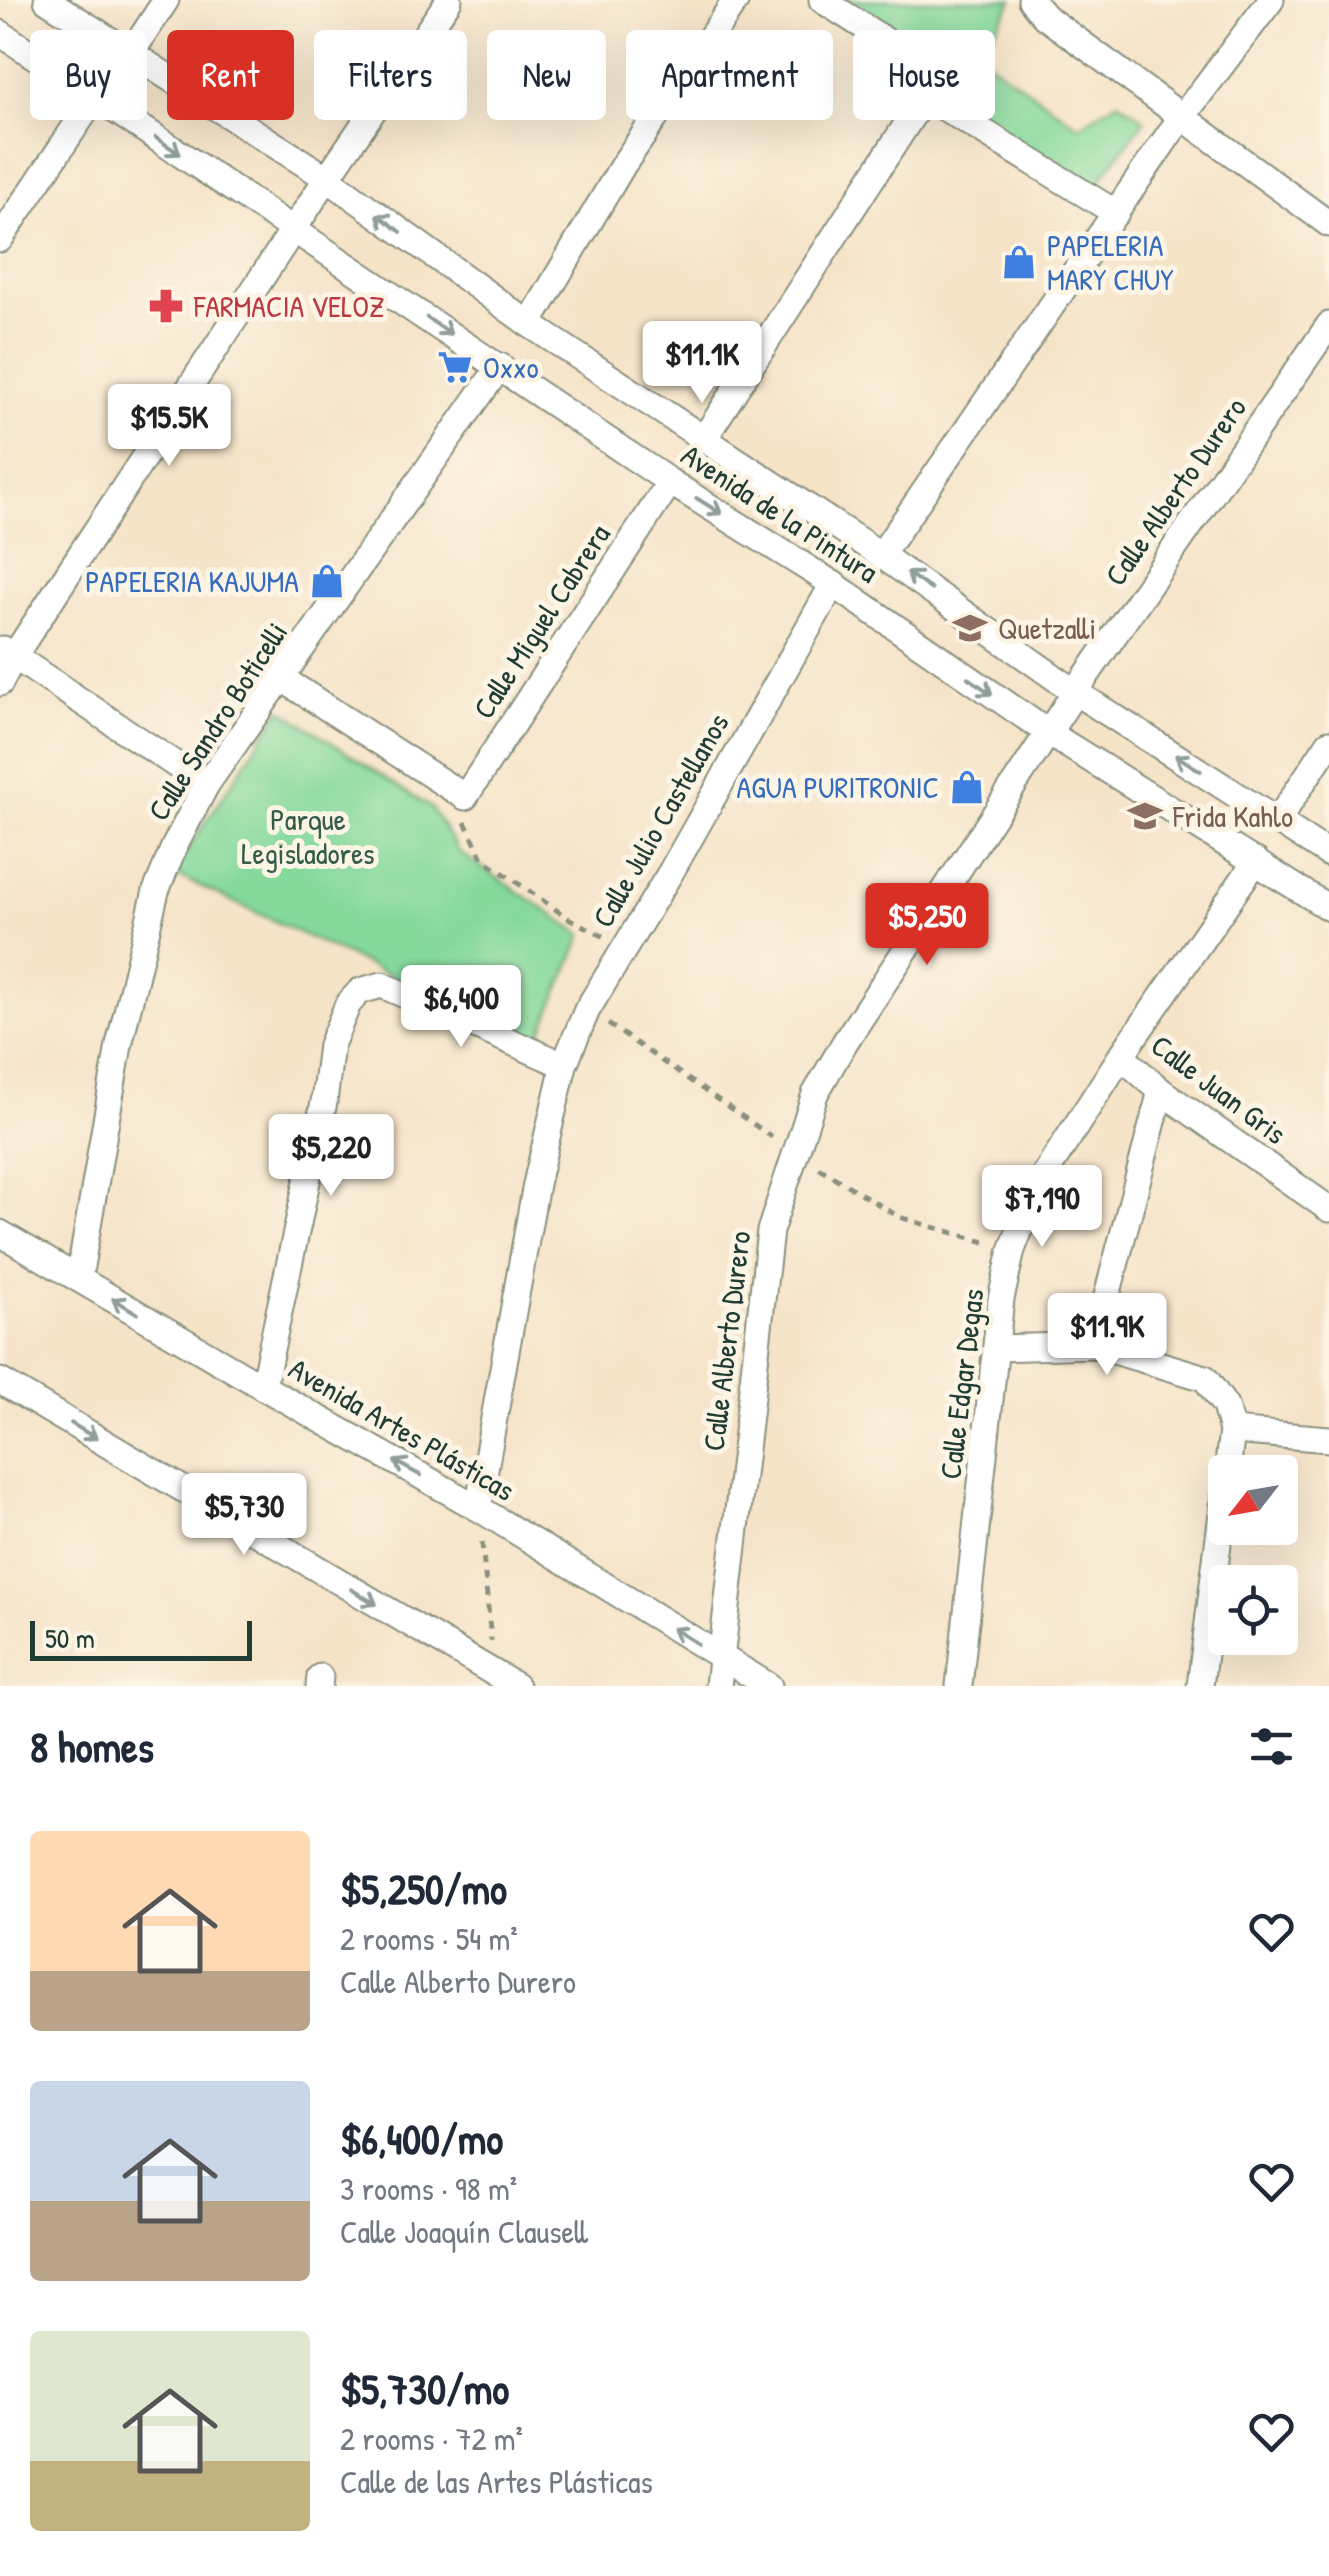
<!DOCTYPE html>
<html lang="en">
<head>
<meta charset="utf-8">
<style>
  :root { --surface:#fff; --page:#f6f6f7; --text:#1f2937; --muted:#747a83; --accent:#d93025 }
  body { margin:0; font-family:"Patrick Hand",sans-serif; background:var(--page); color:var(--text); height:100vh; display:flex; flex-direction:column; font-size:38px; white-space:nowrap }
  * { box-sizing:border-box; margin:0 }
  p { font-size:32px; color:var(--muted) }
  .icon { flex:none; width:55px; height:55px; fill:none; stroke:currentColor; stroke-width:2; stroke-linecap:round; stroke-linejoin:round }
  .map { position:relative; height:1686px; overflow:hidden }
  .drawer { display:flex; flex-direction:column; background:var(--surface); flex:1 }
  .drawer>* { flex:none }
  .guide { position:absolute; left:30px; top:30px; width:1270px; height:90px; display:flex; gap:20px }
  .needle { width:65px; rotate:239deg }
  .fabs { position:absolute; left:1208px; top:1455px; display:grid; gap:20px }
  .fabs a { display:grid; place-items:center; width:90px; height:90px; border-radius:10px; background:var(--surface); box-shadow:0 10px 40px #0002; font-size:50px }
  .scale { position:absolute; left:30px; bottom:25px; width:222px; box-sizing:border-box; padding-left:10px; border:5px solid #1f3d34; border-top:0; font-size:28px; line-height:35px; white-space:nowrap; color:#1f3d34; -webkit-text-stroke:8px #fcf5e5; paint-order:stroke }
  .price { position:absolute; translate:-50% -85px; padding:0 22px; border-radius:10px; background:#fff; color:#222; font-size:32px; line-height:65px; filter:drop-shadow(0 2px 5px #0008) }
  .price::after { content:''; position:absolute; left:50%; top:60px; width:30px; height:22px; margin-left:-15px; background:inherit; clip-path:polygon(0 0,100% 0,50% 100%) }
  .price.active { background:var(--accent); color:#fff }
  ul { padding:0; list-style:none }
  li { display:flex; align-items:center; gap:30px; height:250px; padding:0 30px }
  li span { display:grid; place-items:center; flex:none; width:280px; height:200px; border-radius:10px; color:#555 }
  li>.icon { margin-inline-start:auto }
  span .icon { width:120px; height:120px; fill:#fffc; stroke-width:1 }
  li b { font-size:42px }
  h2 { display:flex; justify-content:space-between; align-items:center; height:120px; padding:0 30px; font-size:42px }
  .chip { padding:0 35px; border-radius:10px; background:var(--surface); box-shadow:0 10px 40px #0002; font-size:35px; line-height:90px }
  .chip.active { background:var(--accent); color:#fff }
  .map>svg:first-child { display:block }
</style>
</head>
<body>
<div class="map">
<svg width="1329" height="1686" viewBox="0 0 1329 1686">
  <rect width="100%" height="100%" fill="#fcf5e5"/>
  <filter id="ink" filterUnits="userSpaceOnUse"><feTurbulence type="fractalNoise" baseFrequency=".01" numOctaves="2"/><feDisplacementMap in="SourceGraphic" scale="20" xChannelSelector="R" yChannelSelector="G"/><feConvolveMatrix kernelMatrix="1 2 1 2 8 2 1 2 1" color-interpolation-filters="sRGB"/></filter>
  <filter id="wash" filterUnits="userSpaceOnUse"><feTurbulence type="fractalNoise" baseFrequency=".0048" numOctaves="4" result="noise"/><feDisplacementMap in="SourceGraphic" scale="40" xChannelSelector="R" yChannelSelector="G"/><feGaussianBlur stdDeviation="2.25" result="paint"/><feColorMatrix in="noise" values="0 0 0 0 0 0 0 0 0 0 0 0 0 0 0 0 0 1.4 0 .05"/><feComposite in="paint" operator="in"/></filter>
  <g filter="url(#wash)">
    <rect width="100%" height="100%" fill="#f6e4c9"/>
    <g fill="#84d99b" stroke="#528b68" stroke-width="2.5">
      <path d="M836,0H1013L980,56L1079,126L1118,101L1145,120L1091,192L914,75Z"/>
      <path d="M281,709L431,808L459,852L583,935L536,1044L172,873Z"/>
    </g>
  </g>
  <g filter="url(#ink)">
    <g fill="none" stroke-linecap="round" stroke-linejoin="round">
      <g stroke="#8a907e" stroke-width="29">
        <g id="street">
          <path d="M47,0L327,178L529,324L881,555L1075,692L1329,854"/>
          <path d="M822,0L897,48L908,76L925,96L1116,213"/>
          <path d="M1031,0L1044,16L1329,224"/>
          <path d="M0,33L670,482L833,584L1050,734L1329,908"/>
          <path d="M130,55L166,0"/>
          <path d="M0,239L95,97"/>
          <path d="M529,324L623,165L736,0"/>
          <path d="M703,440L925,96"/>
          <path d="M881,555L1170,133L1271,0"/>
          <path d="M3,649L206,785"/>
          <path d="M281,678L465,797L670,482"/>
          <path d="M0,683L14,656L327,178L449,0"/>
          <path d="M1278,820L1329,743"/>
          <path d="M1121,1056L1161,1091L1329,1209"/>
          <path d="M0,1233L263,1387L478,1508L769,1686"/>
          <path d="M79,1278L119,1045L156,891L174,847L206,785L500,366"/>
          <path d="M1094,1345L1161,1091"/>
          <path d="M997,1348L1094,1345L1205,1378L1225,1406L1232,1431L1227,1472"/>
          <path d="M0,1381L516,1686"/>
          <path d="M263,1387L324,1102L331,1045L348,1004L360,991L382,985L564,1065"/>
          <path d="M1232,1431L1329,1439"/>
          <path d="M478,1508L536,1184L564,1065L587,1010L672,870L833,584"/>
          <path d="M319,1686L320,1677"/>
          <path d="M718,1686L770,1231L815,1094L845,1042L1075,692L1329,325"/>
          <path d="M959,1686L1001,1299L1012,1250L1036,1188L1121,1056L1256,861"/>
          <path d="M1200,1686L1225,1489"/>
        </g>
      </g>
      <g stroke="#8a907e" stroke-width="5" stroke-dasharray="8 8" stroke-linecap="butt">
        <path d="M465,822L483,859L568,918L603,936"/>
        <path d="M608,1024L772,1137"/>
        <path d="M819,1168L899,1217L985,1242"/>
        <path d="M482,1542L491,1641"/>
      </g>
      <use href="#street" stroke="#fff" stroke-width="25"/>
    </g>
    <defs><path id="oneway-shaft" d="M-6 0H5M1.5-3L5.5 0L1.5 3" fill="none" stroke-width="1.6" stroke-linecap="round" stroke-linejoin="round" transform="scale(2.5)"/></defs>
    <g stroke="#8f9e9a">
      <use href="#oneway-shaft" transform="translate(168 146) rotate(34)"/>
      <use href="#oneway-shaft" transform="translate(389 223) rotate(-144)"/>
      <use href="#oneway-shaft" transform="translate(439 326) rotate(34)"/>
      <use href="#oneway-shaft" transform="translate(709 506) rotate(32)"/>
      <use href="#oneway-shaft" transform="translate(919 581) rotate(-145)"/>
      <use href="#oneway-shaft" transform="translate(980 686) rotate(35)"/>
      <use href="#oneway-shaft" transform="translate(1188 763) rotate(-148)"/>
      <use href="#oneway-shaft" transform="translate(125 1306) rotate(-149)"/>
      <use href="#oneway-shaft" transform="translate(84 1431) rotate(31)"/>
      <use href="#oneway-shaft" transform="translate(407 1468) rotate(-151)"/>
      <use href="#oneway-shaft" transform="translate(364 1597) rotate(31)"/>
      <use href="#oneway-shaft" transform="translate(685 1636) rotate(-148)"/>
    </g>
  </g>
  <defs>
    <g id="shop-bare" transform="scale(2.7)"><path d="M-5-2.5h2.3a2.7 3.5 0 0 1 5.4 0H5L5.5 6h-11ZM-1.5-2.5h3a1.5 2.3 0 0 0-3 0Z" fill="#3f7fe0" stroke="#fcf5e5" stroke-width="2.5" paint-order="stroke"/></g>
    <g id="pharmacy-bare" transform="scale(2.7)"><path d="M-2-6h4v4h4v4h-4v4h-4v-4h-4v-4h4Z" fill="#e0444e" stroke="#fcf5e5" stroke-width="2.5" paint-order="stroke"/></g>
    <g id="supermarket-bare" transform="scale(2.7)"><path d="M-6-5.5h2.5l.6 2H6L4.5 2H-2.5L-4.4-4H-6ZM-1.5 3.2a1.3 1.3 0 1 0 .1 0ZM3 3.2a1.3 1.3 0 1 0 .1 0Z" fill="#3f7fe0" stroke="#fcf5e5" stroke-width="2.5" paint-order="stroke"/></g>
    <g id="school-bare" transform="scale(2.7)"><path d="M0-5L7-2L0 1L-7-2ZM-4 1L0 2.5L4 1V4Q0 6-4 4Z" fill="#8d6e63" stroke="#fcf5e5" stroke-width="2.5" paint-order="stroke"/></g>
  </defs>
  <g fill-rule="evenodd">
    <use href="#shop-bare" x="1019" y="262"/>
    <use href="#pharmacy-bare" x="166" y="306"/>
    <use href="#supermarket-bare" x="455" y="367"/>
    <use href="#shop-bare" x="327" y="581"/>
    <use href="#school-bare" x="970" y="628"/>
    <use href="#shop-bare" x="967" y="787"/>
    <use href="#school-bare" x="1145" y="816"/>
  </g>
  <g text-anchor="middle" dominant-baseline="central" stroke-width="10" stroke-linejoin="round" paint-order="stroke">
    <g font-size="30" fill="#366cbe" stroke="#fcf5e5" text-anchor="start">
      <text x="1047" y="245">PAPELERIA<tspan x="1047" dy="34">MARY CHUY</tspan></text>
      <text x="483" y="367">Oxxo</text>
      <text x="299" y="581" text-anchor="end">PAPELERIA KAJUMA</text>
      <text x="939" y="787" text-anchor="end">AGUA PURITRONIC</text>
    </g>
    <g font-size="30" fill="#be3a42" stroke="#fcf5e5" text-anchor="start">
      <text x="194" y="306">FARMACIA VELOZ</text>
    </g>
    <g font-size="30" fill="#1f3d34" stroke="#fcf5e5">
      <text transform="translate(1175 491) rotate(-55)">Calle Alberto Durero</text>
      <text transform="translate(780 513) rotate(33)">Avenida de la Pintura</text>
      <text transform="translate(541 621) rotate(-57)">Calle Miguel Cabrera</text>
      <text transform="translate(217 721) rotate(-57)">Calle Sandro Boticelli</text>
      <text transform="translate(660 820) rotate(-60)">Calle Julio Castellanos</text>
      <text transform="translate(1219 1089) rotate(37)">Calle Juan Gris</text>
      <text transform="translate(726 1341) rotate(-83)">Calle Alberto Durero</text>
      <text transform="translate(961 1384) rotate(-83)">Calle Edgar Degas</text>
      <text transform="translate(402 1429) rotate(30)">Avenida Artes Plásticas</text>
    </g>
    <g font-size="30" fill="#785e54" stroke="#fcf5e5" text-anchor="start">
      <text x="998" y="628">Quetzalli</text>
      <text x="1173" y="816">Frida Kahlo</text>
    </g>
    <g font-size="30" fill="#335c49" stroke="#fcf5e5">
      <text x="308" y="819">Parque<tspan x="308" dy="34">Legisladores</tspan></text>
    </g>
  </g>
</svg>
<div class="fabs">
<a><svg class="needle" viewBox="-14 -14 28 28"><path d="M0-13l5 13h-10z" fill="#e53935"/><path d="M0 13l5-13h-10z" fill="#747a83"/></svg></a>
<a><svg class="icon" aria-label="locate" viewBox="0 0 24 24"><circle cx="12" cy="12" r="6"/><path d="M12 2v4M12 18v4M2 12h4M18 12h4"/></svg></a>
</div>
<div class="scale">50 m</div>
<b class="price" style="left:702px;top:406px">$11.1K</b>
<b class="price" style="left:169px;top:469px">$15.5K</b>
<b class="price active" style="left:927px;top:968px">$5,250</b>
<b class="price" style="left:461px;top:1050px">$6,400</b>
<b class="price" style="left:331px;top:1199px">$5,220</b>
<b class="price" style="left:1042px;top:1250px">$7,190</b>
<b class="price" style="left:1107px;top:1378px">$11.9K</b>
<b class="price" style="left:244px;top:1558px">$5,730</b>
<div class="guide">
<a class="chip">Buy</a>
<a class="chip active">Rent</a>
<a class="chip">Filters</a>
<a class="chip">New</a>
<a class="chip">Apartment</a>
<a class="chip">House</a>
</div>
</div>
<section class="drawer">
<h2>8 homes<svg class="icon" aria-label="filters" viewBox="0 0 24 24"><path d="M4 7h16M4 17h16"/><circle cx="9" cy="7" r="2"/><circle cx="15" cy="17" r="2"/></svg></h2>
<ul>
<li><span style="background:linear-gradient(#ffd9b3 70%,#b9a48a 0)"><svg class="icon" aria-label="home" viewBox="0 0 24 24"><path d="M3 11l9-7 9 7M6 9v11h12V9"/></svg></span><div><b>$5,250/mo</b><p>2 rooms · 54 m²</p><p>Calle Alberto Durero</p></div><svg class="icon" aria-label="heart" viewBox="0 0 24 24"><path d="M12 20l-8-8c-3-5 5-10 8-4 3-6 11-1 8 4z"/></svg></li>
<li><span style="background:linear-gradient(#c9d6e8 60%,#b9a48a 0)"><svg class="icon" aria-label="home" viewBox="0 0 24 24"><path d="M3 11l9-7 9 7M6 9v11h12V9"/></svg></span><div><b>$6,400/mo</b><p>3 rooms · 98 m²</p><p>Calle Joaquín Clausell</p></div><svg class="icon" aria-label="heart" viewBox="0 0 24 24"><path d="M12 20l-8-8c-3-5 5-10 8-4 3-6 11-1 8 4z"/></svg></li>
<li><span style="background:linear-gradient(#dfe7d0 65%,#c2b280 0)"><svg class="icon" aria-label="home" viewBox="0 0 24 24"><path d="M3 11l9-7 9 7M6 9v11h12V9"/></svg></span><div><b>$5,730/mo</b><p>2 rooms · 72 m²</p><p>Calle de las Artes Plásticas</p></div><svg class="icon" aria-label="heart" viewBox="0 0 24 24"><path d="M12 20l-8-8c-3-5 5-10 8-4 3-6 11-1 8 4z"/></svg></li>
</ul>
</section>
</body>
</html>
